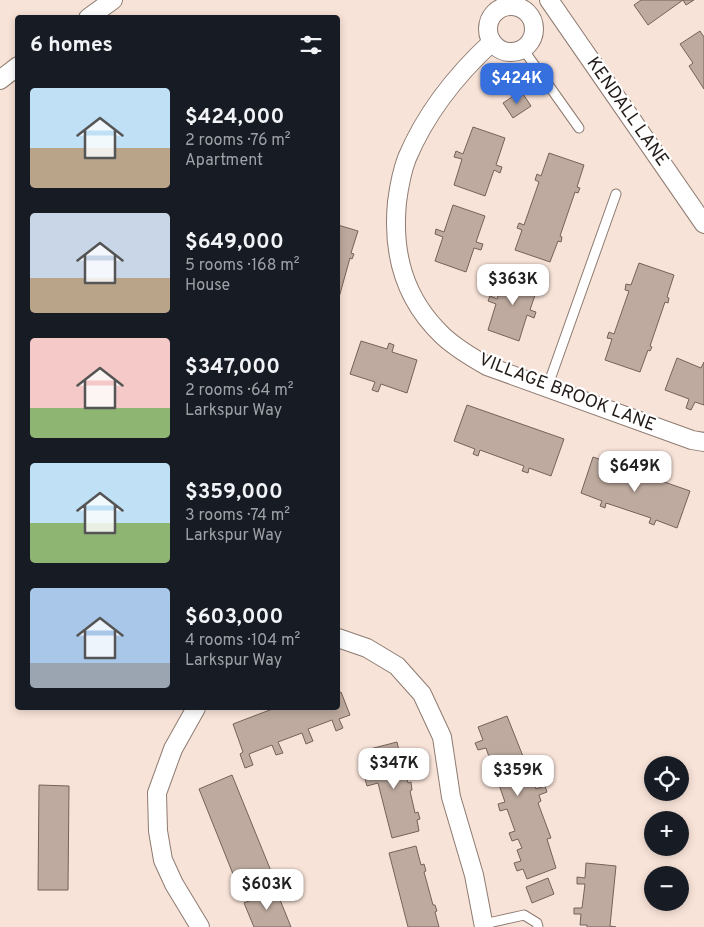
<!DOCTYPE html>
<html lang="en">
<head>
<meta charset="utf-8">
<style>
  :root { --surface:#171b24; --page:#20242c; --text:#f1f3f6; --muted:#9ea1a6; --accent:#366fde }
  body { margin:0; font-family:Overpass,sans-serif; background:var(--page); color:var(--text); height:100vh; display:flex; flex-direction:column; font-size:19px; white-space:nowrap }
  * { box-sizing:border-box; margin:0 }
  p { font-size:16px; color:var(--muted) }
  .icon { flex:none; width:28px; height:28px; fill:none; stroke:currentColor; stroke-width:2; stroke-linecap:round; stroke-linejoin:round }
  .map { position:relative; flex:1; overflow:hidden }
  .panel { position:absolute; left:15px; top:15px; width:325px; height:695px; display:flex; flex-direction:column; background:var(--surface); border-radius:5px; box-shadow:0 2px 8px #0003 }
  .panel>* { flex:none }
  .buttons { position:absolute; left:644px; top:756px; display:grid; gap:10px }
  .buttons a { display:grid; place-items:center; width:45px; height:45px; border-radius:50%; background:var(--surface); box-shadow:0 2px 8px #0003; font-size:25px }
  .price { position:absolute; translate:-50% -42px; padding:0 11px; border-radius:10px; background:#fff; color:#222; font-size:16px; line-height:32px; filter:drop-shadow(0 1px 2px #0008) }
  .price::after { content:''; position:absolute; left:50%; top:30px; width:15px; height:11px; margin-left:-8px; background:inherit; clip-path:polygon(0 0,100% 0,50% 100%) }
  .price.selected { background:var(--accent); color:#fff }
  ul { padding:0; list-style:none }
  li { display:flex; align-items:center; gap:15px; height:125px; padding:0 15px }
  li span { display:grid; place-items:center; flex:none; width:140px; height:100px; border-radius:5px; color:#555 }
  li>.icon { margin-inline-start:auto }
  span .icon { width:60px; height:60px; fill:#fffc; stroke-width:1 }
  li b { font-size:21px }
  h2 { display:flex; justify-content:space-between; align-items:center; height:60px; padding:0 15px; font-size:21px }
  .map>svg:first-child { display:block }
</style>
</head>
<body>
<div class="map">
<svg width="704" height="927" viewBox="0 0 704 927">
  <rect width="100%" height="100%" fill="#f8e3d8"/>
  <g fill="#beaa9f" stroke="#756359">
    <path d="M641,0H694L686,5L683,0L648,25L634,5Z"/>
    <path d="M700,31L704,37V89L689,66L693,63L680,44Z"/>
    <path d="M521,91L531,106L513,118L503,103Z"/>
    <path d="M473,127L505,138L496,165L502,167L500,173L494,170L485,196L454,185L462,159L454,157L456,151L463,154Z"/>
    <path d="M549,153L584,165L577,187L580,188L578,193L575,192L560,236L562,237L561,242L558,241L550,262L515,250L522,230L517,228L519,223L524,225L539,182L535,180L537,174L541,176Z"/>
    <path d="M453,205L485,216L476,242L483,244L481,250L474,248L466,272L435,261L443,237L435,234L436,229L444,232Z"/>
    <path d="M338,225L358,231L351,253L354,254L352,259L350,258L338,301Z"/>
    <path d="M639,263L674,275L667,297L669,298L668,303L665,302L650,346L652,347L650,351L648,350L640,372L605,360L612,339L607,338L609,332L614,334L629,291L625,290L626,284L631,285Z"/>
    <path d="M507,272L539,283L530,310L536,312L534,318L527,315L519,341L488,330L496,304L488,301L490,296L497,299Z"/>
    <path d="M361,341L387,349L389,343L394,345L392,352L417,360L407,393L381,384L378,392L372,390L375,382L350,374Z"/>
    <path d="M677,358L701,368L704,362V405L695,402L691,410L686,408L689,399L665,390Z"/>
    <path d="M467,405L564,439L551,476L529,468L528,473L522,471L524,466L480,450L478,456L473,454L475,449L454,441Z"/>
    <path d="M593,457L690,491L677,528L656,520L654,525L649,523L651,518L606,503L605,508L600,506L602,501L581,493Z"/>
    <path d="M341,692L350,715L339,719L343,728L336,731L332,720L308,729L313,741L306,744L302,733L278,742L283,753L276,755L272,745L249,754L253,765L245,768L240,754L243,752L233,724L275,708H338V693Z"/>
    <path d="M507,716L536,789L545,786L547,792L539,795L541,801L538,803L551,838L547,839L556,868L527,879L523,869L517,871L514,863L521,861L517,850L522,848L518,839L512,841L509,833L515,831L507,809L500,811L498,804L505,802L497,779L490,781L487,773L494,771L486,748L478,750L475,743L483,740L478,727Z"/>
    <path d="M397,742L400,755L404,754L405,761H402L408,783L411,782L412,790L410,791L415,813L418,812L420,819L417,820L419,831L392,838L378,783L367,786L365,779L376,776L370,749Z"/>
    <path d="M232,775L273,876L239,889L199,789Z"/>
    <path d="M39,785L69,786L68,890H38Z"/>
    <path d="M416,846L421,865L424,864L426,871L424,872L433,905H435L437,911L435,912L439,927H408L389,853Z"/>
    <path d="M586,863L616,866L610,926L616,927H587V925H580L581,914H574V908H582L585,884H577V877L585,878Z"/>
    <path d="M548,878L554,894L532,903L526,887Z"/>
    <path d="M276,890L291,927H254L244,903Z"/>
  </g>
  <g fill="none" stroke-linecap="round" stroke-linejoin="round">
    <g stroke="#8e7b71" stroke-width="11">
      <g id="lane">
        <path d="M523,49L579,128"/>
        <path d="M547,388L616,194"/>
        <path d="M484,924L524,915L537,923L538,927"/>
      </g>
    </g>
    <g stroke="#8e7b71" stroke-width="20">
      <g id="street">
        <path d="M549,0L704,224"/>
        <circle cx="511" cy="29" r="23"/>
        <path d="M88,18L113,0"/>
        <path d="M492,42C456,75 426,113 407,158C402,171 399,187 397,202C392,254 404,299 443,336C456,348 471,357 487,366L692,440L704,442"/>
        <path d="M0,80L18,66"/>
        <path d="M338,638L367,648L397,666L422,694L442,737L451,797L474,875L484,927"/>
        <path d="M196,708L173,749L157,793L158,831L163,860L174,884L200,927"/>
      </g>
    </g>
    <use href="#lane" stroke="#fff" stroke-width="9"/>
    <use href="#street" stroke="#fff" stroke-width="18"/>
  </g>
  <g text-anchor="middle" dominant-baseline="central" stroke-width="4.5" stroke-linejoin="round" paint-order="stroke">
    <g font-size="18" fill="#221a16" stroke="#fff">
      <text transform="translate(627 112) rotate(55)">KENDALL LANE</text>
      <text transform="translate(567 393) rotate(21)">VILLAGE BROOK LANE</text>
    </g>
  </g>
</svg>
<div class="buttons">
<a><svg class="icon" aria-label="locate" viewBox="0 0 24 24"><circle cx="12" cy="12" r="6"/><path d="M12 2v4M12 18v4M2 12h4M18 12h4"/></svg></a>
<a>+</a>
<a>−</a>
</div>
<b class="price selected" style="left:517px;top:105px">$424K</b>
<b class="price" style="left:513px;top:306px">$363K</b>
<b class="price" style="left:635px;top:493px">$649K</b>
<b class="price" style="left:394px;top:790px">$347K</b>
<b class="price" style="left:518px;top:797px">$359K</b>
<b class="price" style="left:267px;top:911px">$603K</b>
<section class="panel">
<h2>6 homes<svg class="icon" aria-label="filters" viewBox="0 0 24 24"><path d="M4 7h16M4 17h16"/><circle cx="9" cy="7" r="2"/><circle cx="15" cy="17" r="2"/></svg></h2>
<ul>
<li><span style="background:linear-gradient(#bfe0f5 60%,#b9a48a 0)"><svg class="icon" aria-label="home" viewBox="0 0 24 24"><path d="M3 11l9-7 9 7M6 9v11h12V9"/></svg></span><div><b>$424,000</b><p>2 rooms · 76 m²</p><p>Apartment</p></div></li>
<li><span style="background:linear-gradient(#c9d6e8 65%,#b9a48a 0)"><svg class="icon" aria-label="home" viewBox="0 0 24 24"><path d="M3 11l9-7 9 7M6 9v11h12V9"/></svg></span><div><b>$649,000</b><p>5 rooms · 168 m²</p><p>House</p></div></li>
<li><span style="background:linear-gradient(#f6c9c9 70%,#8fb573 0)"><svg class="icon" aria-label="home" viewBox="0 0 24 24"><path d="M3 11l9-7 9 7M6 9v11h12V9"/></svg></span><div><b>$347,000</b><p>2 rooms · 64 m²</p><p>Larkspur Way</p></div></li>
<li><span style="background:linear-gradient(#bfe0f5 60%,#8fb573 0)"><svg class="icon" aria-label="home" viewBox="0 0 24 24"><path d="M3 11l9-7 9 7M6 9v11h12V9"/></svg></span><div><b>$359,000</b><p>3 rooms · 74 m²</p><p>Larkspur Way</p></div></li>
<li><span style="background:linear-gradient(#a9c7e8 75%,#9aa5b1 0)"><svg class="icon" aria-label="home" viewBox="0 0 24 24"><path d="M3 11l9-7 9 7M6 9v11h12V9"/></svg></span><div><b>$603,000</b><p>4 rooms · 104 m²</p><p>Larkspur Way</p></div></li>
</ul>
</section>
</div>
</body>
</html>
